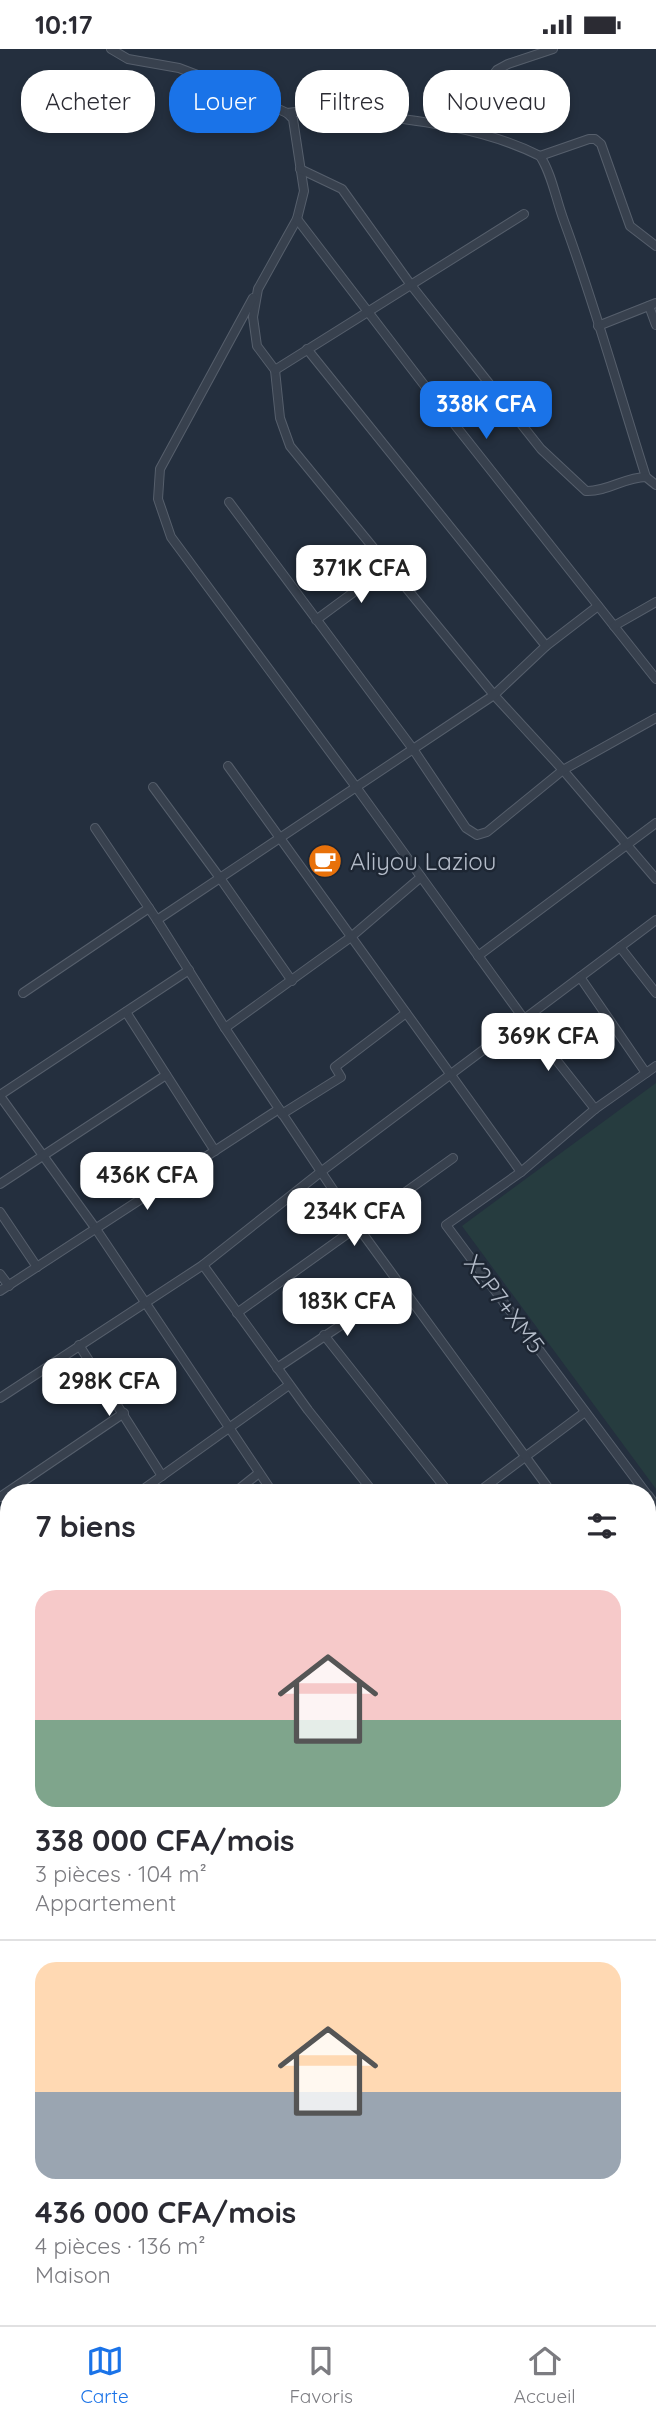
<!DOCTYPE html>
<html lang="fr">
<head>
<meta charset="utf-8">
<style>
  :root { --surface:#fff; --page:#f2f2f3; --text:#2b2b33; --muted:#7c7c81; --line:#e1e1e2; --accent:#1a73e8 }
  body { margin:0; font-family:Quicksand,sans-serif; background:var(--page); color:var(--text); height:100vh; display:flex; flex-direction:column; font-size:26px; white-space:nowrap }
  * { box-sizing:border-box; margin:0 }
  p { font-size:23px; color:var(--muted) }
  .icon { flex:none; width:38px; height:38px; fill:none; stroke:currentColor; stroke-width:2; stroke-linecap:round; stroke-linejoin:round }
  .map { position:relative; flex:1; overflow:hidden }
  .panel { position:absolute; left:0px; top:1435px; width:656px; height:842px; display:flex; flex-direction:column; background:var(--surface); border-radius:28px 28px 0 0; box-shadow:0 4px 10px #0003 }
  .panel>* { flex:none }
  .guide { position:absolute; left:21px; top:21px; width:614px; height:63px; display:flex; gap:14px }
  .price { position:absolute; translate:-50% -60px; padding:0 16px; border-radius:14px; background:#fff; color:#222; font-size:23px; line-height:46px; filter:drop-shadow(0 2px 4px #0008) }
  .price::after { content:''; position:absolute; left:50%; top:42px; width:21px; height:16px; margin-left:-10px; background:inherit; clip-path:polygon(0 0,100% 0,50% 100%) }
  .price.current { background:var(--accent); color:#fff }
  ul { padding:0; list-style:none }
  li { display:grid; align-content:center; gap:14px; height:371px; padding:0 35px }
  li+li { border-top:2px solid var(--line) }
  li span { display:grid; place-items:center; height:217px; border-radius:21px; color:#555 }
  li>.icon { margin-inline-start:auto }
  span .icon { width:126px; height:126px; fill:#fffc; stroke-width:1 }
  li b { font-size:30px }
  h2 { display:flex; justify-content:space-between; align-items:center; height:84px; padding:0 35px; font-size:30px }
  .pill { padding:0 24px; border-radius:28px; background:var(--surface); box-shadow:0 4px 10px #0003; font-size:24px; line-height:63px }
  .pill.current { background:var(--accent); color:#fff }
  .status { display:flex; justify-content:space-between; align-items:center; height:49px; padding:0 35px; background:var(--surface); direction:ltr }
  .status svg { height:19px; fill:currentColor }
  .tabs { display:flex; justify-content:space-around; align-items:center; height:98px; border-top:2px solid var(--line); background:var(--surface); font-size:19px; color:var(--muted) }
  .tabs a { display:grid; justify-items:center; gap:4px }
  .tabs .current { color:var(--accent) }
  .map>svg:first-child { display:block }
</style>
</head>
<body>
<div class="status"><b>10:17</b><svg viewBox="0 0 49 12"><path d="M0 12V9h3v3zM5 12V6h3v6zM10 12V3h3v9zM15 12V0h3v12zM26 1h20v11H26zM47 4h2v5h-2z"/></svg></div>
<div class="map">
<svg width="656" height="2276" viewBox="0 0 656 2276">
  <rect width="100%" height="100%" fill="#242f3e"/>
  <path fill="#263c3f" d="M656,1034V1440L462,1177Z"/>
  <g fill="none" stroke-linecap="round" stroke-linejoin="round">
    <g stroke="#565f6c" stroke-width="10">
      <g id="minor">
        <path d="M111,0L128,10L179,19L200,27L234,48L276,59L287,64L293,70L304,142L297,170L258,240L253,268L257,297L275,321L280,369L290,397L494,646L563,721L656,830"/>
        <path d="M287,64C315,60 334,62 362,65C423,72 484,79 540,107C552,125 556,151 564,172C595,256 619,343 646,428"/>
        <path d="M454,77L497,21L508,15L553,0"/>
        <path d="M540,107L589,90H595L601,95L630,177L656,197"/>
        <path d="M300,120L342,140L411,236L541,400L586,442C607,443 625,428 646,428L656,436"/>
        <path d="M297,170L444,362L656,630"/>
        <path d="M253,249L160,420L158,450L171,488L356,738L524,970L595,1060"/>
        <path d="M649,257L656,276"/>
        <path d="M598,277L656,254"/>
        <path d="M307,300L546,597"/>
        <path d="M275,321L524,165"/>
        <path d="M229,453L413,700L466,779L477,786L487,783L563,721L656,669"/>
        <path d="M316,571L389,517"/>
        <path d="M614,577L656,553"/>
        <path d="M228,717L521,1123"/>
        <path d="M153,738L220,829L292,932"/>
        <path d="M95,779L157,871"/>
        <path d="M620,898L656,944"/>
        <path d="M478,907L656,774"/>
        <path d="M580,928L646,1024"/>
        <path d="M23,944L149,859"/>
        <path d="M126,963L215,1102"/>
        <path d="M225,979L351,888L421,828"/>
        <path d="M0,1046L189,921"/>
        <path d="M0,1047L96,1180L273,1444"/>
        <path d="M282,1065L341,1028L335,1018L406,964"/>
        <path d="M0,1135L166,1026"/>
        <path d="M0,1163L37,1218"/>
        <path d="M203,1216L308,1361L374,1444"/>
        <path d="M0,1225L9,1237"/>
        <path d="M0,1242L279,1060"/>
        <path d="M237,1264L453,1109"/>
        <path d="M324,1286L449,1444"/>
        <path d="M79,1296L162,1427"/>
        <path d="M277,1319L401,1236"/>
        <path d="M0,1349L203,1216L322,1122L656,871"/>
        <path d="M138,1444L289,1336"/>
        <path d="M234,1444L259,1424"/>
        <path d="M477,1444L585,1363"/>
        <path d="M552,1444L358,1178L225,979L157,871L494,646L546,597L598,557"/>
        <path d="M646,1444L446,1176L521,1123L595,1060L656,1017"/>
        <path d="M648,1446L656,1457"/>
        <path d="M0,1448L124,1364"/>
        <path d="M648,1515L656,1508"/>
        <path d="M0,1541L9,1535"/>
        <path d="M648,1570L656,1581"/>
        <path d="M648,1629L656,1625"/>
        <path d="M0,1647L5,1627L9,1624"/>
        <path d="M0,1685L9,1692"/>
        <path d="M648,1717L656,1714"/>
        <path d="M0,1767L9,1756"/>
        <path d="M0,1795L9,1801"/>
        <path d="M648,1810L656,1807"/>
        <path d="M0,1860L9,1867"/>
        <path d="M648,1911L656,1907"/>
        <path d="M0,1948L9,1938"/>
        <path d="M0,1960L9,1967"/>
        <path d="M0,2001L9,1999"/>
        <path d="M648,2012L656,2008"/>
        <path d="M0,2094L3,2119L0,2135"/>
        <path d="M648,2115L656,2111"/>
        <path d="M648,2190L656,2187"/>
        <path d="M75,2268L77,2276"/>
        <path d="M173,2268L176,2276"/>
        <path d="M412,2268L424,2276"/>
        <path d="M102,2276L123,2268"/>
        <path d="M274,2276L279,2268"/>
      </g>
    </g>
    <use href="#minor" stroke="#38414e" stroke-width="8"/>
  </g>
  <defs>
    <g id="cafe-disc" transform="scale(1.75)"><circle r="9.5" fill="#e8710a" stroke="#1d2633"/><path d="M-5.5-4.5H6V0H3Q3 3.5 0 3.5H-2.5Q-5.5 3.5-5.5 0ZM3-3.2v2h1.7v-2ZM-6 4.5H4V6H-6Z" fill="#fff"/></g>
  </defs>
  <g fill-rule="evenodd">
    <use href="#cafe-disc" x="325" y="812"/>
  </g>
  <g text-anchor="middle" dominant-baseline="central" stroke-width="5" stroke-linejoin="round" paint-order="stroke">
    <g font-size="24" fill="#b4bcc9" stroke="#1d2633" text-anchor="start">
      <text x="350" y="812">Aliyou Laziou</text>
    </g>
    <g font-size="24" fill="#b4bcc9" stroke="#1d2633">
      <text transform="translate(505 1255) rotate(53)">X2P7+XM5</text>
    </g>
  </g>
</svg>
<b class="price current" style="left:486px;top:392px">338K CFA</b>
<b class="price" style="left:361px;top:556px">371K CFA</b>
<b class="price" style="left:548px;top:1024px">369K CFA</b>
<b class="price" style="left:147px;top:1163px">436K CFA</b>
<b class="price" style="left:354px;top:1199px">234K CFA</b>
<b class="price" style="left:347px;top:1289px">183K CFA</b>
<b class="price" style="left:109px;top:1369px">298K CFA</b>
<div class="guide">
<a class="pill">Acheter</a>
<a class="pill current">Louer</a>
<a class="pill">Filtres</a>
<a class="pill">Nouveau</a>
</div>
<section class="panel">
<h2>7 biens<svg class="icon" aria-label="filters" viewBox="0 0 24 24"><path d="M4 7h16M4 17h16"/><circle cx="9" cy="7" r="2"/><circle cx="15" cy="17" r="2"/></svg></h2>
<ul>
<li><span style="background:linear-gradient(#f6c9c9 60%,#7fa58c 0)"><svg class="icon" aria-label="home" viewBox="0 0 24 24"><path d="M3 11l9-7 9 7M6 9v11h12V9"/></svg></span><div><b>338 000 CFA/mois</b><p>3 pièces · 104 m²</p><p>Appartement</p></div></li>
<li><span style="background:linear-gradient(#ffd9b3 60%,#9aa5b1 0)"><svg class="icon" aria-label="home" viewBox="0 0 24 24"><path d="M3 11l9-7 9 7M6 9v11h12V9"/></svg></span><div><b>436 000 CFA/mois</b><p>4 pièces · 136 m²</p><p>Maison</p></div></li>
</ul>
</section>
</div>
<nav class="tabs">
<a class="current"><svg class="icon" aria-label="map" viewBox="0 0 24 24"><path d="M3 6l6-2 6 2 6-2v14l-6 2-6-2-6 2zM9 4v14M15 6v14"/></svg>Carte</a>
<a><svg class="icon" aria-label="saved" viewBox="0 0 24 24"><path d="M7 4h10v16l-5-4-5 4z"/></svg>Favoris</a>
<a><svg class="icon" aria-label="home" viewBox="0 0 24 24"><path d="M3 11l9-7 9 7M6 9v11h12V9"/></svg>Accueil</a>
</nav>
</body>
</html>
